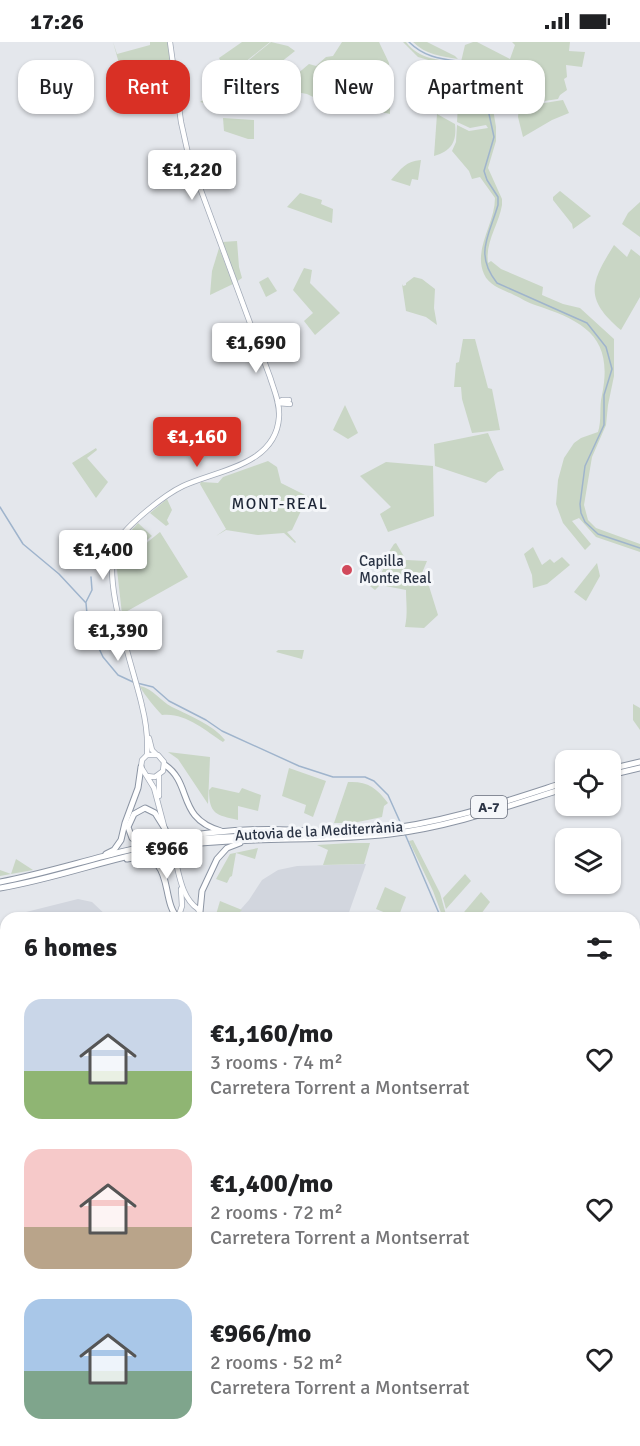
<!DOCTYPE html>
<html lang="en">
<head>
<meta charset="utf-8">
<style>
  :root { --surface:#fff; --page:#f6f6f6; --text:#202124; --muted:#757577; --accent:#d93025 }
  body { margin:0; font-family:Signika,sans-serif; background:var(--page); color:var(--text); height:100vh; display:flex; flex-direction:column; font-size:22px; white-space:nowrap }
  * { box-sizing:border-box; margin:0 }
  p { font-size:20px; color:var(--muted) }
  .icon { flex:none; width:33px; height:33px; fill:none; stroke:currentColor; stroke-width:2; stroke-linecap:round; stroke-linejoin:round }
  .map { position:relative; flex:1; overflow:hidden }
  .panel { position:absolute; left:0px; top:870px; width:640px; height:534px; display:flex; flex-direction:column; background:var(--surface); border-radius:18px 18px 0 0; box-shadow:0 2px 4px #0004 }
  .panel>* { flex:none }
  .guide { position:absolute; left:18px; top:18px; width:604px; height:54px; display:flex; gap:12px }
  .controls { position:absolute; left:555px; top:708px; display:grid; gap:12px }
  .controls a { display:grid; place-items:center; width:66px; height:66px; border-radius:12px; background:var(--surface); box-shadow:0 2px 4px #0004; font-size:30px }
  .price { position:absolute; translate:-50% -51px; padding:0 14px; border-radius:6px; background:#fff; color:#222; font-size:20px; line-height:39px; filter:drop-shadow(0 2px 3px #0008) }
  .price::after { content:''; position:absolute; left:50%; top:36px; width:18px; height:14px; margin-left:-9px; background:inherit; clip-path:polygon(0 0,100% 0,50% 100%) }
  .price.selected { background:var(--accent); color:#fff }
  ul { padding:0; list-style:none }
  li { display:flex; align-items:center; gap:18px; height:150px; padding:0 24px }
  li span { display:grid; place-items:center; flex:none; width:168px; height:120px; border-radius:18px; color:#555 }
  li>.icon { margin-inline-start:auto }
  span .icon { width:72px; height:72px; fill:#fffc; stroke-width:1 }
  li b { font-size:26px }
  h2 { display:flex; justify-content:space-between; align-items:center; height:72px; padding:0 24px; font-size:26px }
  .tag { padding:0 21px; border-radius:18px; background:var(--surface); box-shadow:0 2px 4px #0004; font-size:21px; line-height:54px }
  .tag.selected { background:var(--accent); color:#fff }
  .status { display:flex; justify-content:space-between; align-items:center; height:42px; padding:0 30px; background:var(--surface); direction:ltr }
  .status svg { height:16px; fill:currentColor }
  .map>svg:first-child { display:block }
</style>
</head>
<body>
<div class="status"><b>17:26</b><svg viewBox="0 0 49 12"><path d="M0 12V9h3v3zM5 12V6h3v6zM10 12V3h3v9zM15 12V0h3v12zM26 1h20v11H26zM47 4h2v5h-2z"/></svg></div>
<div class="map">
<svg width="640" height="1404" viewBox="0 0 640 1404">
  <rect width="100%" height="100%" fill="#e4e7ec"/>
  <g fill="#d2d6de">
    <path d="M366,822L347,876H233L249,858L262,838L278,828L297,824Z"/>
    <path d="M78,857L92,860L109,876H15L14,873Z"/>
  </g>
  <g fill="#c9d6c5">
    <path d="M113,0L117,12L150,3V0H168L176,51L165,52L161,31H155L125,43Z"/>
    <path d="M242,0H270L228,34L219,16Z"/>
    <path d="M271,0L288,4L295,9L261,36L271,48L269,52L258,54L246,50L240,63L218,64L200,60L218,49L233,31Z"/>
    <path d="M342,0H379L389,21L390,34L379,35L377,43H370L378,44L392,53L393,59L390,58V72L362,66L353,69H342L307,52L285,48L284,43L309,22L316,24L326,15L333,14Z"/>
    <path d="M403,0H406C420,18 437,17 458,21V32L449,24L418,15Z"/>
    <path d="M413,0H427L455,14L458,17C441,14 426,13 413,0Z"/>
    <path d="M473,0H477L510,17L515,3L512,0H570L569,9L585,10L582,25L566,23L567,35L564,37L567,48L560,53L558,57L531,61L526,58L518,62L510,55H506L504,52L505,42L509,30L501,29L498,33L493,67L496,85V99L488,126L502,157V163C499,182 485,200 488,221L491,219L501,227L543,245L542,253L563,262L580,266L614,297V334L608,363L606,383L592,415L584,463L588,478L596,486L640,502V510L596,495L579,476L572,479L591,502L585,508L563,481L556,462L558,438L564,416L574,401L581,396L598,390C602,378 599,365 602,353C614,295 584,279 535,263C528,261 521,256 514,253C504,248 489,244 484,232C473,207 495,182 495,156L480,135L472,137L469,129L452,109L456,100L457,83L469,89L488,86L486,83L470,86L457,80L460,24L465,3Z"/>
    <path d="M563,58L569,71L552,78L523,95L518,75L519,64L525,61L532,63Z"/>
    <path d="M437,72L455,82C457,100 451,109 434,114Z"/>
    <path d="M223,76L254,78V97H248L224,89Z"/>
    <path d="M421,118L418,138L412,137L410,144L391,138C401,127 406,119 421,118Z"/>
    <path d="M560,149L591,174L573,187L572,182L553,158V155Z"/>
    <path d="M300,151L322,158L321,162L333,167L332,181L287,165Z"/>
    <path d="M640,160V195L622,182L628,171Z"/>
    <path d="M237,199L239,225L242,236L236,240L222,200Z"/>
    <path d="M614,203L627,215L631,207L640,214V255L621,288C583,256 591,240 614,203Z"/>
    <path d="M219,206L233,242L210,253L212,229Z"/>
    <path d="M304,226L312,228L310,241L340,271L315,293L304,279L313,271L293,248Z"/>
    <path d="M268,235L277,249L266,255L259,240Z"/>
    <path d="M414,235L422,237L435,247L434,266L437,283L426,275L406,269L402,242L403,244L406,243V241Z"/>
    <path d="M463,297H475L488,346L492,347L500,388L472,391L462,357L461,345H454L456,321L459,320Z"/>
    <path d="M345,363L358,391L348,397L333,388Z"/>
    <path d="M488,391L504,428L498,430L486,441L435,424L434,402Z"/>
    <path d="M96,406L97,408L87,416L108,440L96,456L72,421Z"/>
    <path d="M268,419L277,425L281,441L319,460L307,456L292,488L287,490L296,500L295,501L284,491L258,493L226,488L216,494L226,487L200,442L201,440L218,441L223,435Z"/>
    <path d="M386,420L433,424L434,474L388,490L380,472L391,465L360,434Z"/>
    <path d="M167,457L172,468L167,478L169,482L166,484L150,471Z"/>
    <path d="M138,481L152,494L132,510L117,516L123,498Z"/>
    <path d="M160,490L188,535L122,572L116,519L133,512Z"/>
    <path d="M396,501L406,518L427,519L422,531L428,541L438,573L424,586L405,585C408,571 406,561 406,548L380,543L375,548L366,541L370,531L380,534L389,514L387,513L394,502Z"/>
    <path d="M533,505L542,523L550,517L554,521L562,515L570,523L547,542L533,546L532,533L524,512Z"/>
    <path d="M597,521L600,534L586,559L574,550Z"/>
    <path d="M278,608H304L302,617L276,610Z"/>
    <path d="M140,644C154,647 160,659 172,665C190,674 212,682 225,698L223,700C205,688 184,670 162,673C158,669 141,649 140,644Z"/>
    <path d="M633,662L640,666V688L633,678Z"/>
    <path d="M168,710L210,715L208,762L178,717Z"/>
    <path d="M289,726L326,739L313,775L304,771L306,763L282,754Z"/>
    <path d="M348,740C367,739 376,745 388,761L384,764L382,775L353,781H334Z"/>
    <path d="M212,745L239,751L242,746L261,753L258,769L238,764V778C216,773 209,772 209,748Z"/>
    <path d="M413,798L440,851L447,876H443L433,849L409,799Z"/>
    <path d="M350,801H370L364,822L323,823L328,808L317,803Z"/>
    <path d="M258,806L255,817L236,811L232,834L230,835L227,841L216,837L230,812Z"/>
    <path d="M16,817L33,828L0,834V828L11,832Z"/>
    <path d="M465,832L471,839L446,867L443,856Z"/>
    <path d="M385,845L406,855L398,876L376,867Z"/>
    <path d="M481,850L490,860L478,876H459Z"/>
    <path d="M220,859L242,868L233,876H215Z"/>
    <path d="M0,1016L6,1017V1066L0,1068Z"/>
    <path d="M635,1093L640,1097V1118L635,1123Z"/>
    <path d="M5,1096L6,1163H0V1097Z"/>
    <path d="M6,1248V1398H65L66,1404H0V1249L2,1253Z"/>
    <path d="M639,1259L640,1261V1289L634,1287L635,1260Z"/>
    <path d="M361,1398H394L388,1404H362L365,1401Z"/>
  </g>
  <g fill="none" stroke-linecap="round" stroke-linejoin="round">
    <g stroke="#9fb4cc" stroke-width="1.5">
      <path d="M409,0C423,14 439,17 457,19"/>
      <path d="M460,20C473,22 487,26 494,38L489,72L494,95L484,129L487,138L498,155V163C489,194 474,212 497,241L587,281L606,305L612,327L604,353V383L585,424L580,462L581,471L585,480L598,492L640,506"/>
      <path d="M0,465L23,502L59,532L86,561L88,583L103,615L118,633L133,640"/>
      <path d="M86,560L92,548L91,535"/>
      <path d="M137,641L153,645L169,659L206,678L222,689L299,724L333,735H365L374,739L388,753L401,782"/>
      <path d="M405,792L441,876"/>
      <path d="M634,1229L640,1227"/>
      <path d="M402,1404L406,1398"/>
    </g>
    <g stroke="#9fb4cc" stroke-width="3">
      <path d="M634,1237L640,1251"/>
      <path d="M258,1404L261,1398"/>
    </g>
    <g stroke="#a3abb8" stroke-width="6">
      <g id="major">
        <path d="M278,361L282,358H289"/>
        <path d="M278,361L290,362"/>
        <path d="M149,696L152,708L156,712"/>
        <path d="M147,713C148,697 146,680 142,664C134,627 99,533 117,500C127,483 164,453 183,444C218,428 276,423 279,375C280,361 274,348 270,335L189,116L181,80L170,0"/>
        <path d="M147,734L155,735L163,729L164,720L158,713H147L142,718L141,725L154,746L167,795"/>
        <path d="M159,734V754"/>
        <path d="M173,809C179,828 180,855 198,867L202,876"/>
        <path d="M178,876L182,864L181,847"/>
        <path d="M250,1404L253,1398"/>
      </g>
    </g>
    <g stroke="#8b94a3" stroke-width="7">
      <g id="highway">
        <path d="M165,723C193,742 176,776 221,789"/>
        <path d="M610,727L640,720"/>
        <path d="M610,733L640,726"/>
        <path d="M165,787L155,771L145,766L134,772L128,785L132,796C143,805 155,799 168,797C213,789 262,785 308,789"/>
        <path d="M106,812L114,808L121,798L125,781L138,746L141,725"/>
        <path d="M127,817C177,807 159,858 178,876"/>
        <path d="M0,840C59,829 117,807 177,799C243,791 310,795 377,788C442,782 504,760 566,740"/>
        <path d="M0,846C60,836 117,813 177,804C248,794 319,800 390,792C450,785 508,764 566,746"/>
        <path d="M200,870L202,849L217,817L227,806L240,801"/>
      </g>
    </g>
    <use href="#major" stroke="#fff" stroke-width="4.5"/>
    <use href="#highway" stroke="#fff" stroke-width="5"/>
  </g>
  <circle fill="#d1495b" stroke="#f4f6f9" stroke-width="2" cx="347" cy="528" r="6"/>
  <g text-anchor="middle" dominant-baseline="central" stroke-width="6" stroke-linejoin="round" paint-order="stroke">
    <rect fill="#f4f6f9" stroke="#676e7b" stroke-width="1.5" x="471" y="754" width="36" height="22" rx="4.5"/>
    <g font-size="14" font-weight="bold" fill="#2b3445">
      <text x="489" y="765">A-7</text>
    </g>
    <g font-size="15" fill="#2b3445" stroke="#f4f6f9" text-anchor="start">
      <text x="359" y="519">Capilla<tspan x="359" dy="17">Monte Real</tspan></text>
    </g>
    <g font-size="15" fill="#2b3445" stroke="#f4f6f9">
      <text transform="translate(319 789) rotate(-3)">Autovia de la Mediterrània</text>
    </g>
    <g font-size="16" letter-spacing="1.5" fill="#1d2536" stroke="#f4f6f9">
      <text x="280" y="462">MONT-REAL</text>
    </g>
  </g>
</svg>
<div class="controls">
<a><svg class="icon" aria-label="locate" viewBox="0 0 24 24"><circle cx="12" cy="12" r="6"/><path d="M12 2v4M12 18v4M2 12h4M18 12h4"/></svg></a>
<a><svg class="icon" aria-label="layers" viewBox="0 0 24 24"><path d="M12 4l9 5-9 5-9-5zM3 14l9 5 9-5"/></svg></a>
</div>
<b class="price" style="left:192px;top:159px">€1,220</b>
<b class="price" style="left:256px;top:332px">€1,690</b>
<b class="price selected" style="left:197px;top:426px">€1,160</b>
<b class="price" style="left:103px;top:539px">€1,400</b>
<b class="price" style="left:118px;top:620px">€1,390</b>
<b class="price" style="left:167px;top:838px">€966</b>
<div class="guide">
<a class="tag">Buy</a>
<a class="tag selected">Rent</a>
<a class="tag">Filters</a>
<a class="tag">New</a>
<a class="tag">Apartment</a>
</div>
<section class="panel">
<h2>6 homes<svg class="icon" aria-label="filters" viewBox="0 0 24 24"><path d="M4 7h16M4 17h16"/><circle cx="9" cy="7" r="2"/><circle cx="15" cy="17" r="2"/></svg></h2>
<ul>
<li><span style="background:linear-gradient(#c9d6e8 60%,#8fb573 0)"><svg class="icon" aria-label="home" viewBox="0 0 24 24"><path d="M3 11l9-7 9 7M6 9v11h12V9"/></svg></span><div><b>€1,160/mo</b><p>3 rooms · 74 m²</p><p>Carretera Torrent a Montserrat</p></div><svg class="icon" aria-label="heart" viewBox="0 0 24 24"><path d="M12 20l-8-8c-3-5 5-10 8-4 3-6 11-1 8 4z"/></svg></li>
<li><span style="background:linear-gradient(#f6c9c9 65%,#b9a48a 0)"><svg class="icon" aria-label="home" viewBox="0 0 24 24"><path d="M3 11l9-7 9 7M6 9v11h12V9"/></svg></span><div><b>€1,400/mo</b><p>2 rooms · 72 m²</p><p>Carretera Torrent a Montserrat</p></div><svg class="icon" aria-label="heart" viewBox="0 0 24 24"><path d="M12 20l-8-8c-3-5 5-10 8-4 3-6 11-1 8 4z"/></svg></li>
<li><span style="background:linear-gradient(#a9c7e8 60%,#7fa58c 0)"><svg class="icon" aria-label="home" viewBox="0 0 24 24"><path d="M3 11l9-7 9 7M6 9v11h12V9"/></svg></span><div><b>€966/mo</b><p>2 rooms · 52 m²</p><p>Carretera Torrent a Montserrat</p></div><svg class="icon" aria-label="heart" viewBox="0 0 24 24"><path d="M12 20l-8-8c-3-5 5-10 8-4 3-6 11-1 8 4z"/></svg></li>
</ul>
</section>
</div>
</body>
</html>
